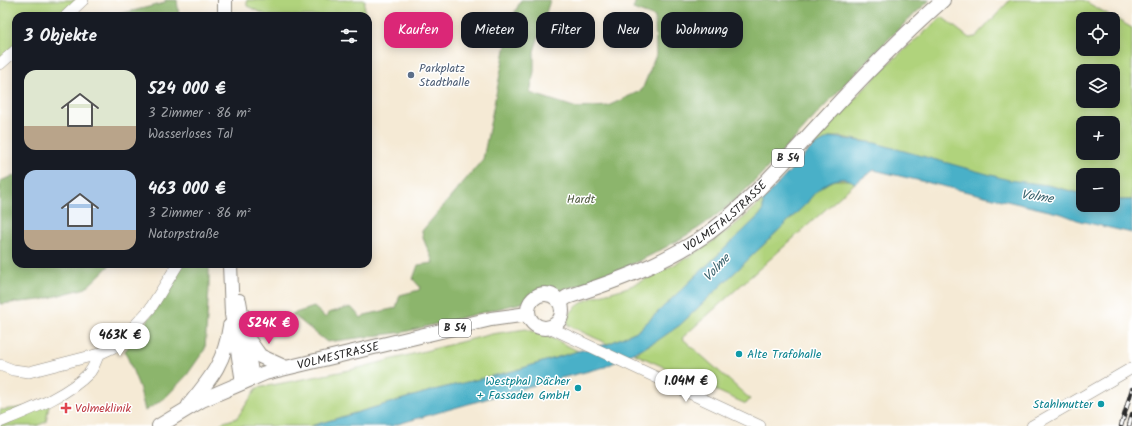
<!DOCTYPE html>
<html lang="de">
<head>
<meta charset="utf-8">
<style>
  :root { --surface:#171b24; --page:#20242c; --text:#f1f3f6; --muted:#9ea1a6; --accent:#db2777 }
  body { margin:0; font-family:Kalam,sans-serif; background:var(--page); color:var(--text); height:100vh; display:flex; flex-direction:column; font-size:15px; white-space:nowrap }
  * { box-sizing:border-box; margin:0 }
  p { font-size:13px; color:var(--muted) }
  .icon { flex:none; width:22px; height:22px; fill:none; stroke:currentColor; stroke-width:2; stroke-linecap:round; stroke-linejoin:round }
  .map { position:relative; flex:1; overflow:hidden }
  .side { position:absolute; left:12px; top:12px; width:360px; height:256px; display:flex; flex-direction:column; background:var(--surface); border-radius:12px; box-shadow:0 2px 10px #0003 }
  .side>* { flex:none }
  .guide { position:absolute; left:384px; top:12px; width:380px; height:36px; display:flex; gap:8px }
  .buttons { position:absolute; left:1076px; top:12px; display:grid; gap:8px }
  .buttons a { display:grid; place-items:center; width:44px; height:44px; border-radius:8px; background:var(--surface); box-shadow:0 2px 10px #0003; font-size:20px }
  .price { position:absolute; translate:-50% -34px; padding:0 9px; border-radius:14px; background:#fff; color:#222; font-size:13px; line-height:26px; filter:drop-shadow(0 1px 2px #0008) }
  .price::after { content:''; position:absolute; left:50%; top:24px; width:12px; height:9px; margin-left:-6px; background:inherit; clip-path:polygon(0 0,100% 0,50% 100%) }
  .price.selected { background:var(--accent); color:#fff }
  ul { padding:0; list-style:none }
  li { display:flex; align-items:center; gap:12px; height:100px; padding:0 12px }
  li span { display:grid; place-items:center; flex:none; width:112px; height:80px; border-radius:12px; color:#555 }
  li>.icon { margin-inline-start:auto }
  span .icon { width:48px; height:48px; fill:#fffc; stroke-width:1 }
  li b { font-size:17px }
  h2 { display:flex; justify-content:space-between; align-items:center; height:48px; padding:0 12px; font-size:17px }
  .pill { padding:0 14px; border-radius:12px; background:var(--surface); box-shadow:0 2px 10px #0003; font-size:14px; line-height:36px }
  .pill.selected { background:var(--accent); color:#fff }
  .map>svg:first-child { display:block }
</style>
</head>
<body>
<div class="map">
<svg width="1132" height="426" viewBox="0 0 1132 426">
  <rect width="100%" height="100%" fill="#fff"/>
  <filter id="ink" filterUnits="userSpaceOnUse"><feTurbulence type="fractalNoise" baseFrequency=".025" numOctaves="2"/><feDisplacementMap in="SourceGraphic" scale="8" xChannelSelector="R" yChannelSelector="G"/><feConvolveMatrix kernelMatrix="1 2 1 2 8 2 1 2 1" color-interpolation-filters="sRGB"/></filter>
  <filter id="wash" filterUnits="userSpaceOnUse"><feTurbulence type="fractalNoise" baseFrequency=".012" numOctaves="4" result="noise"/><feDisplacementMap in="SourceGraphic" scale="16" xChannelSelector="R" yChannelSelector="G"/><feGaussianBlur stdDeviation="0.9" result="paint"/><feColorMatrix in="noise" values="0 0 0 0 0 0 0 0 0 0 0 0 0 0 0 0 0 1.4 0 .05"/><feComposite in="paint" operator="in"/></filter>
  <g filter="url(#wash)">
    <rect width="100%" height="100%" fill="#f5ead5"/>
    <g fill="#b0d37c" stroke="#6e7f54" fill-rule="evenodd">
      <path d="M0,0H83L66,16H16V50L0,64Z"/>
      <path d="M247,0H365L364,16H268L247,6Z"/>
      <path d="M1010,0H1083L1132,28V200H1113V175H1083V194L1047,185L1009,181L875,143L841,137H831L812,147L829,126L888,64L942,17L969,38L976,37ZM1083,19H1113V49H1083ZM1083,71H1113V101H1083ZM1083,123H1113V153H1083Z"/>
      <path d="M833,180H851L855,183L682,338L750,399L746,404L635,354L680,325L807,203L816,190Z"/>
      <path d="M763,200V212L639,330L608,344L568,325L567,318C581,294 610,295 633,285C651,277 668,268 685,259C713,243 740,223 763,200Z"/>
      <path d="M526,329L552,338L578,351L513,371L434,390L311,426H219L221,423L237,418L257,388L350,370L492,334Z"/>
      <path d="M49,405L46,422L36,426H0V410Z"/>
    </g>
    <g fill="#8cb56c" stroke="#5c704c">
      <path d="M165,0H177L179,16H112L165,3Z"/>
      <path d="M521,0H550L534,51V71L530,93L577,108L608,106L642,90L656,55L655,17L633,9L636,0H930C886,39 847,82 807,125C773,162 739,202 697,229C656,254 620,272 574,287C568,288 560,291 553,292C540,292 533,291 525,302L404,332L327,342L292,314L314,307L326,318L328,313L351,307L361,318L365,315L396,308L400,295L419,290L420,287L413,279L418,265L433,263C430,251 423,243 422,231L483,159L511,20Z"/>
      <path d="M16,175V264H111L86,288L41,300L0,304V181Z"/>
      <path d="M171,264H209V287L205,349L187,375L165,398L145,411L140,389L125,351C143,328 171,294 171,264Z"/>
    </g>
    <path fill="#49b0c8" stroke="#3a6e7a" d="M831,137L875,143L1009,180L1047,185L1083,194V205H1113V200H1132V233L1080,221L1062,214L874,170L855,183C838,170 816,189 807,203L680,325L657,341L605,367L549,381L391,426H311L434,390L513,371L578,351L608,344L639,330L763,212V200L812,147Z"/>
  </g>
  <g filter="url(#ink)">
    <g fill="none" stroke-linecap="round" stroke-linejoin="round">
      <g stroke="#908a80" stroke-width="12">
        <g id="minor">
          <path d="M66,16L83,0"/>
          <path d="M0,64L16,50"/>
          <path d="M549,327L760,426"/>
          <path d="M0,365L13,370L29,372L99,354L116,346L150,309L178,264"/>
          <path d="M0,422C29,410 67,396 89,373C94,368 96,359 99,354"/>
          <path d="M1032,426L1132,368"/>
        </g>
      </g>
      <g stroke="#908a80" stroke-width="16">
        <g id="major">
          <path d="M225,16V0"/>
          <path d="M230,264L232,314L243,382"/>
          <circle cx="545" cy="311" r="17"/>
          <path d="M239,301L252,378"/>
          <path id="s1" d="M560,302L567,297C617,281 666,263 710,232C751,201 786,160 821,122C860,79 900,38 943,0"/>
          <path d="M248,339L260,356L284,367"/>
          <path d="M189,405C211,378 225,362 230,326"/>
          <path id="s2" d="M159,426L202,400L265,373L491,319L528,314"/>
        </g>
      </g>
      <use href="#minor" stroke="#fff" stroke-width="11"/>
      <use href="#major" stroke="#fff" stroke-width="14"/>
      <g stroke="#2b2b2b" stroke-width="4.5">
        <g id="rail">
          <path d="M1121,426L1132,389"/>
          <path d="M1129,426L1132,414"/>
        </g>
      </g>
      <use href="#rail" stroke="#fff" stroke-width="3" stroke-dasharray="9" stroke-linecap="butt"/>
    </g>
  </g>
  <circle fill="#5c6f8a" stroke="#fff" stroke-width="1.5" cx="411" cy="75" r="4"/>
  <g fill="#0f9aa8" stroke="#fff" stroke-width="1.5">
    <circle cx="739" cy="354" r="4"/>
    <circle cx="578" cy="388" r="4"/>
    <circle cx="1101" cy="404" r="4"/>
  </g>
  <path fill="#e0444e" stroke="#fff" stroke-width="1.5" d="M64 402h4v4h4v4h-4v4h-4v-4h-4v-4h4z"/>
  <g text-anchor="middle" dominant-baseline="central" stroke-width="3" stroke-linejoin="round" paint-order="stroke">
    <g fill="#fff" stroke="#6b6b6b" stroke-width="1">
      <rect x="772" y="149" width="32" height="18" rx="3"/>
      <rect x="439" y="319" width="32" height="18" rx="3"/>
    </g>
    <g font-size="11" font-weight="bold" fill="#2b2b2b">
      <text x="788" y="158">B 54</text>
      <text x="455" y="328">B 54</text>
    </g>
    <g font-size="12" fill="#4e5e75" stroke="#fff" text-anchor="start">
      <text x="419" y="68">Parkplatz<tspan x="419" dy="14">Stadthalle</tspan></text>
    </g>
    <g font-size="12" fill="#535d43" stroke="#fff">
      <text x="581" y="199">Hardt</text>
    </g>
    <g font-size="12" fill="#2b2b2b" stroke="#fff">
      <text stroke="none"><textPath href="#s1" startOffset="188">VOLMETALSTRASSE</textPath></text>
      <text stroke="none"><textPath href="#s2" startOffset="194">VOLMESTRASSE</textPath></text>
    </g>
    <g font-size="12" fill="#0d838f" stroke="#fff" text-anchor="end">
      <text x="747" y="354" text-anchor="start">Alte Trafohalle</text>
      <text x="570" y="381">Westphal Dächer<tspan x="570" dy="14">+ Fassaden GmbH</tspan></text>
      <text x="1093" y="404">Stahlmutter</text>
    </g>
    <g font-size="12" fill="#be3a42" stroke="#fff" text-anchor="start">
      <text x="75" y="408">Volmeklinik</text>
    </g>
    <g font-size="13" font-style="italic" fill="#37606a" stroke="#fff">
      <text transform="translate(1037 197) rotate(8)">Volme</text>
      <text transform="translate(717 268) rotate(-47)">Volme</text>
    </g>
  </g>
</svg>
<div class="buttons">
<a><svg class="icon" aria-label="locate" viewBox="0 0 24 24"><circle cx="12" cy="12" r="6"/><path d="M12 2v4M12 18v4M2 12h4M18 12h4"/></svg></a>
<a><svg class="icon" aria-label="layers" viewBox="0 0 24 24"><path d="M12 4l9 5-9 5-9-5zM3 14l9 5 9-5"/></svg></a>
<a>+</a>
<a>−</a>
</div>
<b class="price selected" style="left:269px;top:345px">524K €</b>
<b class="price" style="left:120px;top:357px">463K €</b>
<b class="price" style="left:686px;top:403px">1.04M €</b>
<div class="guide">
<a class="pill selected">Kaufen</a>
<a class="pill">Mieten</a>
<a class="pill">Filter</a>
<a class="pill">Neu</a>
<a class="pill">Wohnung</a>
</div>
<section class="side">
<h2>3 Objekte<svg class="icon" aria-label="filters" viewBox="0 0 24 24"><path d="M4 7h16M4 17h16"/><circle cx="9" cy="7" r="2"/><circle cx="15" cy="17" r="2"/></svg></h2>
<ul>
<li><span style="background:linear-gradient(#dfe7d0 70%,#b9a48a 0)"><svg class="icon" aria-label="home" viewBox="0 0 24 24"><path d="M3 11l9-7 9 7M6 9v11h12V9"/></svg></span><div><b>524 000 €</b><p>3 Zimmer · 86 m²</p><p>Wasserloses Tal</p></div></li>
<li><span style="background:linear-gradient(#a9c7e8 75%,#b9a48a 0)"><svg class="icon" aria-label="home" viewBox="0 0 24 24"><path d="M3 11l9-7 9 7M6 9v11h12V9"/></svg></span><div><b>463 000 €</b><p>3 Zimmer · 86 m²</p><p>Natorpstraße</p></div></li>
</ul>
</section>
</div>
</body>
</html>
